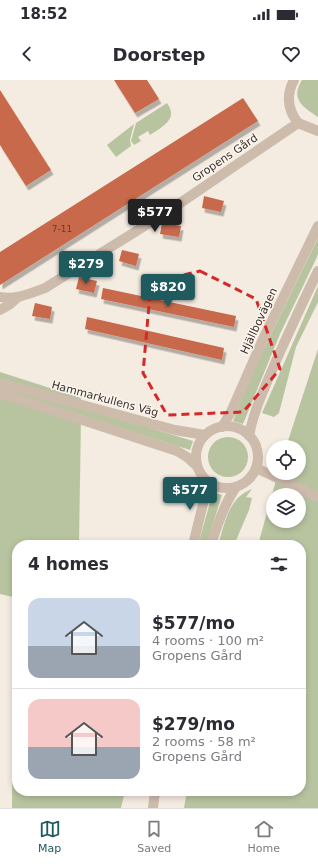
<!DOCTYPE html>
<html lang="en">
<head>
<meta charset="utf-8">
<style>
  :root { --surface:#fff; --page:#f2f2f3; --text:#2b2b33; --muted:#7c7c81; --line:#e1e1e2; --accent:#1f5a5e }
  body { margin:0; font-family:"DejaVu Sans",sans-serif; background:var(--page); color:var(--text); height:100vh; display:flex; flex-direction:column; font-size:15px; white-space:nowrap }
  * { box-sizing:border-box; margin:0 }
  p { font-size:13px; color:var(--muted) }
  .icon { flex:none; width:22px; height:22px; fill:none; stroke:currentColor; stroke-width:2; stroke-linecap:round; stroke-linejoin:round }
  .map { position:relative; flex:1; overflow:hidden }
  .panel { position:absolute; left:12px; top:460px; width:294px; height:256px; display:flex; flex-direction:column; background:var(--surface); border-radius:16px; box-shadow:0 2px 6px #0003 }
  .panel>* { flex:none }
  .controls { position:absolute; left:266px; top:360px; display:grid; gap:8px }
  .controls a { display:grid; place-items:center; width:40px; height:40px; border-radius:50%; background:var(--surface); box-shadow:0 2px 6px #0003; font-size:20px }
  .price { position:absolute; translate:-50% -34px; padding:0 9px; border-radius:4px; background:var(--accent); color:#fff; font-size:13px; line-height:26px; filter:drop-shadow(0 1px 2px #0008) }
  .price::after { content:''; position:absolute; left:50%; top:24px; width:12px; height:9px; margin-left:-6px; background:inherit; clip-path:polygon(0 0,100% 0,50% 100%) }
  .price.on { background:#222; color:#fff }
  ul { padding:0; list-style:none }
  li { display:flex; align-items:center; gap:12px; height:100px; padding:0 16px }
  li+li { border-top:1px solid var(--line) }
  li span { display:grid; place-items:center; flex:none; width:112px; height:80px; border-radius:12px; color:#555 }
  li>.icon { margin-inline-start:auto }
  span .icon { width:48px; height:48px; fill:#fffc; stroke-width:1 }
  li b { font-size:17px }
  h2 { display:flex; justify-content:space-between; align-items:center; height:48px; padding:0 16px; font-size:17px }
  .status { display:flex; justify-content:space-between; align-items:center; height:28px; padding:0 20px; background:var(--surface); direction:ltr }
  .status svg { height:11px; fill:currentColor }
  header { display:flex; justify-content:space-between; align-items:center; height:52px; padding:0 16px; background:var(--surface); font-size:18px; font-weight:700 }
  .menu { display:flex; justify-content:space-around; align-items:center; height:56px; border-top:1px solid var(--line); background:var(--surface); font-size:11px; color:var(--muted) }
  .menu a { display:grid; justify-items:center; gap:2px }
  .menu .on { color:var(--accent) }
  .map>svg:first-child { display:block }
</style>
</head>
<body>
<div class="status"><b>18:52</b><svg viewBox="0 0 49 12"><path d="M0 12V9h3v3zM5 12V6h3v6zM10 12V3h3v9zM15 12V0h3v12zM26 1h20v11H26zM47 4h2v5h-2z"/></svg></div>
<header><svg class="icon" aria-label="back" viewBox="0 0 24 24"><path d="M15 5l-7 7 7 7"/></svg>Doorstep<svg class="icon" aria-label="heart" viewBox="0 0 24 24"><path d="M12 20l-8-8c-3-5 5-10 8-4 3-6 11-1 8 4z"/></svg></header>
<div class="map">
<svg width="318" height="728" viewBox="0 0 318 728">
  <defs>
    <filter id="shadow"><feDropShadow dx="2.5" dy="4.5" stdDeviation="0" flood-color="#0004"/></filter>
  </defs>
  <rect width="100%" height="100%" fill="#f4ebe1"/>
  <g fill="#b8c4a0" fill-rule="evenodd">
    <path d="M302,0H318V37C303,27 290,19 302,0Z"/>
    <path d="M167,23C179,39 162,47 150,55L148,51L138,57L141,61L134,65L131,61L136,43Z"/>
    <path d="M134,44L130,60L131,66L116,77L107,65Z"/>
    <path d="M318,158V174L316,179L280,254L243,344L233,341L253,291Z"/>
    <path d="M318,206V222L296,267L279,333L274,337L262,333Z"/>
    <path d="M318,269V728H184L187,711H301V465H258L278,393H299V367H286ZM273,415H299V441H273Z"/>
    <path d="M0,292L81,318V329L117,338L193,361L190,370L81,335L79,465H17V711H125L121,728H12L13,517L0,514Z"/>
    <circle cx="228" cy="377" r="20"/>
    <path d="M252,409L246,417L252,418L249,430L234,465H218C225,443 228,418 252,409Z"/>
    <path d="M213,412L222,415L206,465H198Z"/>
  </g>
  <g fill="#c8694b" filter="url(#shadow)">
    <path d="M114,0H147L159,19L135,33Z"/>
    <path d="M0,10L51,90L26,106L0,65Z"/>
    <path d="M243,18L258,41L0,205V172Z"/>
    <path d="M204,116L224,121L221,132L202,128Z"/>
    <path d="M162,143L181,146L179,157L160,154Z"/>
    <path d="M122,170L139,174L136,186L119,181Z"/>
    <path d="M79,197L97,201L94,213L76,209Z"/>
    <path d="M103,208L236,236L234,247L101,219Z"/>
    <path d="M35,223L52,227L50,239L32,236Z"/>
    <path d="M87,237L224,268L222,280L85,249Z"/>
  </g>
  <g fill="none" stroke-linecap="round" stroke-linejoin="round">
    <g stroke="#cdbbac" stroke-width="10">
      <path d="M294,0C286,15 288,30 298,43"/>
      <path d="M298,43L318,51"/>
      <path d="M0,217C16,220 31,213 45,208L167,132L298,43"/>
      <path d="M0,230L9,225L18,217"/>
      <path d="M0,304H4L175,350L205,355"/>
      <path d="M0,313L177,371L187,377L197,386"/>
      <circle cx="227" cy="377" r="31"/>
      <path d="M222,347L231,332L263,259L318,146"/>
      <path d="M249,356C254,329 266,305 276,281C290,250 303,221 318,191"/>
      <path d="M256,388L318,417"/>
      <path d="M193,465L203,424L207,401"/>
      <path d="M211,465C217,445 224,424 236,407"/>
      <path d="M153,728L155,711"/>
    </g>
  </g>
  <path fill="none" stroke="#d62828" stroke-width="3" stroke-dasharray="8 5" stroke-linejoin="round" d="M200,191L256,219L280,289L243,332L167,335L143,293L151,203Z"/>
  <g text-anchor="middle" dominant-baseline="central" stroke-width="3" stroke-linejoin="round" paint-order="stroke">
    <g font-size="9" fill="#5e3e33">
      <text x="62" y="149">7-11</text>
    </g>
    <g font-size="11" fill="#3b302b" stroke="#fbf5ee">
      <text transform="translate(225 78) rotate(-34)">Gropens Gård</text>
      <text transform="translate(259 241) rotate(-65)">Hjällbovägen</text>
      <text transform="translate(105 319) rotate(15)">Hammarkullens Väg</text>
    </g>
  </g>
</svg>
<div class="controls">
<a><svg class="icon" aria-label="locate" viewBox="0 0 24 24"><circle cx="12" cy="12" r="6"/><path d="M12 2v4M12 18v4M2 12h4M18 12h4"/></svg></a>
<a><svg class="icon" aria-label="layers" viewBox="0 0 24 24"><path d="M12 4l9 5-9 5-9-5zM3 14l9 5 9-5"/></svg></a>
</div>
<b class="price on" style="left:155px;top:153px">$577</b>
<b class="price" style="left:86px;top:205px">$279</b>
<b class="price" style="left:168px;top:228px">$820</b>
<b class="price" style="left:190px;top:431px">$577</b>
<section class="panel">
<h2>4 homes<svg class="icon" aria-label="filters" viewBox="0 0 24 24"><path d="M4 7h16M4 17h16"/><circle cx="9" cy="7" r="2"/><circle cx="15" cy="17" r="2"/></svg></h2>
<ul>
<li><span style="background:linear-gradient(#c9d6e8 60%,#9aa5b1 0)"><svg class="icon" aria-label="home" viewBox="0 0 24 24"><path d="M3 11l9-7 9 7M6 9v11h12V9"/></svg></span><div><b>$577/mo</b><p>4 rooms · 100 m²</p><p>Gropens Gård</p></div></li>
<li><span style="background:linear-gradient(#f6c9c9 60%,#9aa5b1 0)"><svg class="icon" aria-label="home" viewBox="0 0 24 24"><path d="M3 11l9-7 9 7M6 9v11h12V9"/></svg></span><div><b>$279/mo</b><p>2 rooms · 58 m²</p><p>Gropens Gård</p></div></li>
</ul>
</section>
</div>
<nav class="menu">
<a class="on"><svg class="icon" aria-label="map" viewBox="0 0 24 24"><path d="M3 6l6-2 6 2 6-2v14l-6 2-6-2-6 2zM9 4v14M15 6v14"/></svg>Map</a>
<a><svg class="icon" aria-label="saved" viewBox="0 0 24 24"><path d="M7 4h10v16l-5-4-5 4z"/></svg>Saved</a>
<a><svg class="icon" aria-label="home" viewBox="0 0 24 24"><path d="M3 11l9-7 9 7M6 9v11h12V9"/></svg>Home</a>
</nav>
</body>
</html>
